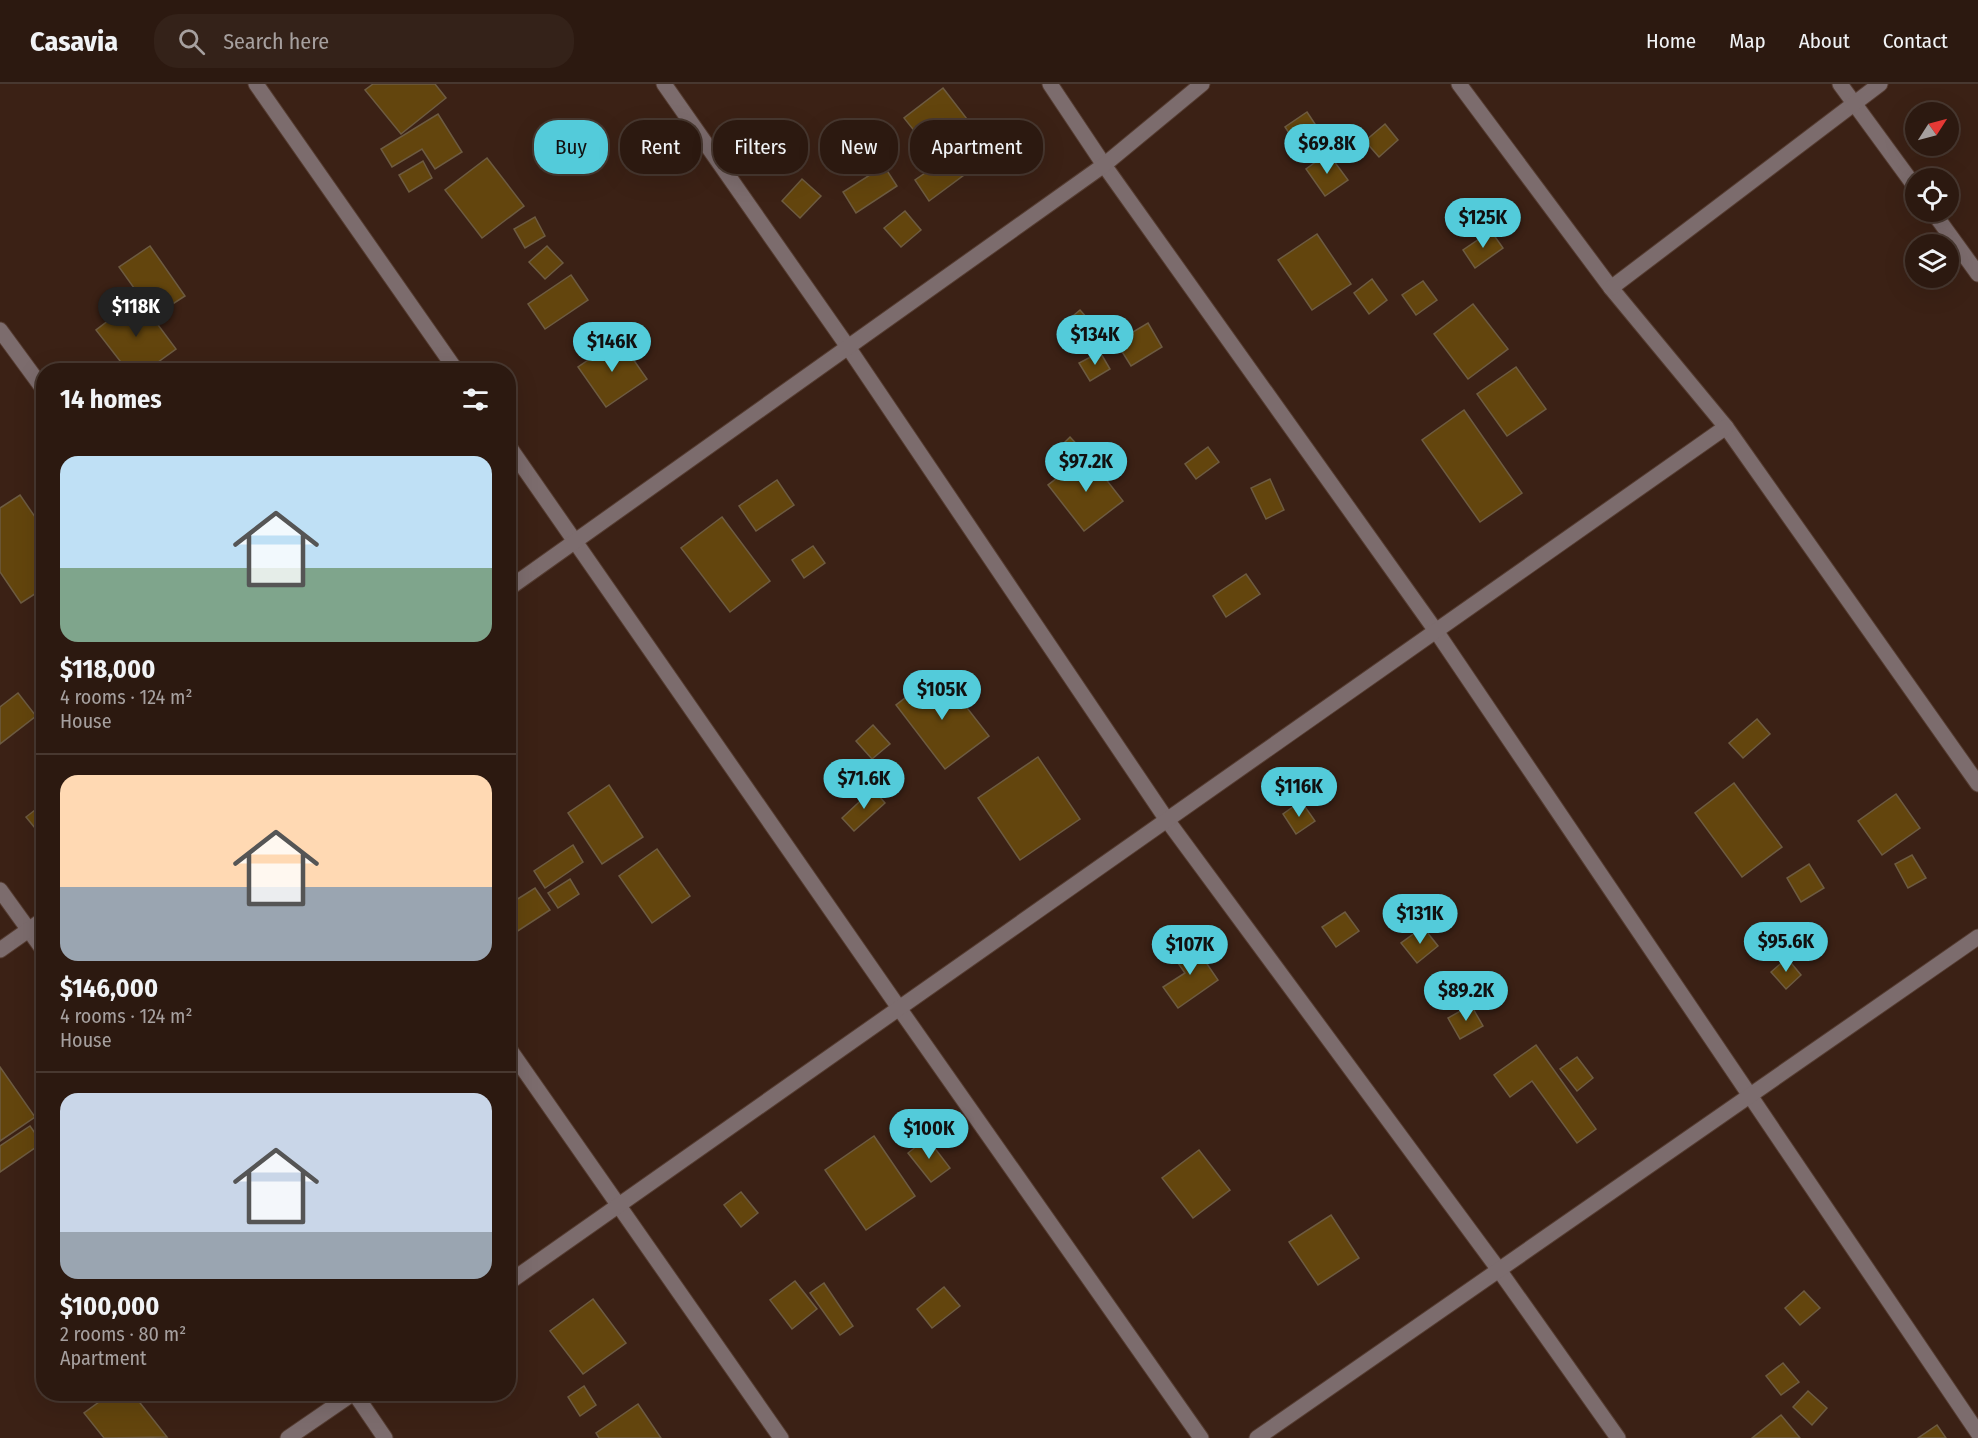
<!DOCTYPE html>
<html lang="en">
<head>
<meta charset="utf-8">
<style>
  :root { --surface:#2c1910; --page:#342219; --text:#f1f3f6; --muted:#a6a09f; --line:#483830; --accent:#53cbda }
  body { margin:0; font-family:"Fira Sans Condensed",sans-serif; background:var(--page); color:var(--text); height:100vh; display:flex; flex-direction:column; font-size:22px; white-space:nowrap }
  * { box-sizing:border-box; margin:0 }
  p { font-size:20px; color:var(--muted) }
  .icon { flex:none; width:33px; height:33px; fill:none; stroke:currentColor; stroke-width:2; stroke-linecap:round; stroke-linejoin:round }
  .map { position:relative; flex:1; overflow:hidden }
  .details { position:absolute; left:36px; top:279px; width:480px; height:1038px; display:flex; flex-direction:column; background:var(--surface); border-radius:24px; box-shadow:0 6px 24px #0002,0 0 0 2px var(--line) }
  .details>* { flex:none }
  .guide { position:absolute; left:534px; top:36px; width:570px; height:54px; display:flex; gap:12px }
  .needle { width:39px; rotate:54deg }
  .tools { position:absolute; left:1905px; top:18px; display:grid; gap:12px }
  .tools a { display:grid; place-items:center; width:54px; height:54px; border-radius:50%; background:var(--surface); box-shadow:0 6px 24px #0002,0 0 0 2px var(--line); font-size:30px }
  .price { position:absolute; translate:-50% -51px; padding:0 14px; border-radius:21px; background:var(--accent); color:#111; font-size:20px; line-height:39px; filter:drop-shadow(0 2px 3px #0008) }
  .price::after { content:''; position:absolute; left:50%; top:36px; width:18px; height:14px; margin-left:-9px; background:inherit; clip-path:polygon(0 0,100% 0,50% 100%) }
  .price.selected { background:#222; color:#fff }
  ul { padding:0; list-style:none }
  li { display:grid; align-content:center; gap:12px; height:318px; padding:0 24px }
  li+li { border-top:2px solid var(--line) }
  li span { display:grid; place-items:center; height:186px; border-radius:18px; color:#555 }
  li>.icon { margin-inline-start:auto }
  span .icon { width:108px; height:108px; fill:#fffc; stroke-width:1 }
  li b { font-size:26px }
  h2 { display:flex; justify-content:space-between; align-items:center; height:72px; padding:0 24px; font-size:26px }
  .tag { padding:0 21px; border-radius:24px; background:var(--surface); box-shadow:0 6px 24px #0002,0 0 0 2px var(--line); font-size:21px; line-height:54px }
  .tag.selected { background:var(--accent); color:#111 }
  header { display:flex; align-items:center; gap:36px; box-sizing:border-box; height:84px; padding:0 30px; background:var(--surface); border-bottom:2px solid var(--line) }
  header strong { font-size:28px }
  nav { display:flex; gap:33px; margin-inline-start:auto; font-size:21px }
  .search { width:420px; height:54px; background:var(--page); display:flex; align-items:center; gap:15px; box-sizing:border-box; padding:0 21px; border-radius:24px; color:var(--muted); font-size:22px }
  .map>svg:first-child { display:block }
</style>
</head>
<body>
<header>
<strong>Casavia</strong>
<div class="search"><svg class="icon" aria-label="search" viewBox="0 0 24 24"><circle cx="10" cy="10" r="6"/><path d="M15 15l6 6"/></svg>Search here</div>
<nav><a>Home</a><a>Map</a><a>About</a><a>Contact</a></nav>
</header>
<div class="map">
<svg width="1978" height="1354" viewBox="0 0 1978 1354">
  <rect width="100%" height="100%" fill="#3b2115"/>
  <g fill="#63450d" stroke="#6d5b41" stroke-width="1.5">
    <path d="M373,0H435L446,14L401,50L365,6Z"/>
    <path d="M943,4L974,44L936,74L904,34Z"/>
    <path d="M1307,28L1323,52L1301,67L1285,43Z"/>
    <path d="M438,30L462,68L435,85L422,65L392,83L381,65Z"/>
    <path d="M1385,40L1398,56L1379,73L1365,57Z"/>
    <path d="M1328,69L1348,96L1325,112L1306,85Z"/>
    <path d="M950,72L964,91L929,117L915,96Z"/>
    <path d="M487,74L524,122L482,154L445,106Z"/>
    <path d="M423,77L432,94L409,108L399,91Z"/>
    <path d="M884,82L897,102L856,129L843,108Z"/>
    <path d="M802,95L821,112L800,134L782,117Z"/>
    <path d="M905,127L921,146L901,163L884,144Z"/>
    <path d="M535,133L545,152L525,164L514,145Z"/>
    <path d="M1491,147L1503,164L1475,184L1463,166Z"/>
    <path d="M1317,150L1351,200L1312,226L1278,176Z"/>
    <path d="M150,162L185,212L154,232L119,183Z"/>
    <path d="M547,162L563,179L545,195L529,178Z"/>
    <path d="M571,191L588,216L545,245L528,220Z"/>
    <path d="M1372,195L1387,216L1369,230L1354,209Z"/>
    <path d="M1423,197L1437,216L1416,231L1402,211Z"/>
    <path d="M138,214L176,265L147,286H127L96,246Z"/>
    <path d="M1473,220L1508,265L1468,295L1434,250Z"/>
    <path d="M1080,226L1095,243L1075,259L1061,242Z"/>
    <path d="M1148,239L1162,263L1131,282L1116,258Z"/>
    <path d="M619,255L647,295L606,323L578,283Z"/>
    <path d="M1100,268L1110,285L1090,297L1079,279Z"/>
    <path d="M1516,283L1546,325L1507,352L1477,310Z"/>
    <path d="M1464,326L1522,409L1480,438L1422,356Z"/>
    <path d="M1070,353L1084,368L1068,383L1054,369Z"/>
    <path d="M1208,363L1219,378L1196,395L1185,380Z"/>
    <path d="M1087,371L1123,417L1084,447L1048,401Z"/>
    <path d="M1270,395L1284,426L1266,435L1251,404Z"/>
    <path d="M777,396L794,421L756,447L739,422Z"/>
    <path d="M20,411L44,446V504L21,519L0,488V424Z"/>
    <path d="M722,433L770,497L730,528L681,464Z"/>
    <path d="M813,462L825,479L804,494L792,476Z"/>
    <path d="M1246,490L1260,510L1226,533L1213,512Z"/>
    <path d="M939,588L989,652L945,685L896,621Z"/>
    <path d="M18,609L36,632L0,660V623Z"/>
    <path d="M1757,635L1770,650L1743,674L1729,659Z"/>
    <path d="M873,641L890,660L872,675L856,657Z"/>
    <path d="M1038,673L1080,735L1020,776L978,714Z"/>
    <path d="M1734,699L1782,763L1742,793L1695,729Z"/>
    <path d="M609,701L643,753L602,780L568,729Z"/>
    <path d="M873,705L885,719L854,747L842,734Z"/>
    <path d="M1896,710L1920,744L1882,771L1858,737Z"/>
    <path d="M1301,717L1315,737L1296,750L1283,730Z"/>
    <path d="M44,719V755L26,733Z"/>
    <path d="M573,761L583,778L545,804L534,787Z"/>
    <path d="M657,765L690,812L652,839L619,792Z"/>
    <path d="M1912,771L1926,794L1908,804L1895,780Z"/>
    <path d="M1809,780L1824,804L1801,818L1787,794Z"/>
    <path d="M570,795L579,810L558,824L548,809Z"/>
    <path d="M535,804L550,826L510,852L508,850V821Z"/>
    <path d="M1345,828L1359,847L1336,863L1322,843Z"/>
    <path d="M1423,843L1438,862L1417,879L1401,859Z"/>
    <path d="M1192,858L1218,896L1178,924L1163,903L1185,889L1173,872Z"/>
    <path d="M1787,874L1801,891L1786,905L1771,888Z"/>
    <path d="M1471,921L1483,942L1460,955L1448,934Z"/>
    <path d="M1536,961L1596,1045L1577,1059L1532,997L1510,1013L1494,991Z"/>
    <path d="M1577,973L1593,994L1577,1007L1560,985Z"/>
    <path d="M0,983L35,1033L0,1057Z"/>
    <path d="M30,1042L42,1059L0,1088V1062Z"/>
    <path d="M874,1052L915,1112L866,1146L825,1086Z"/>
    <path d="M927,1054L950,1084L931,1098L908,1069Z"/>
    <path d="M1199,1066L1230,1106L1193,1134L1162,1094Z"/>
    <path d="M741,1108L758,1129L741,1143L724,1121Z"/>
    <path d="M44,1126V1142L36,1132Z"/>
    <path d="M1331,1131L1359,1174L1318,1201L1289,1158Z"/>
    <path d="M795,1197L817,1225L792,1245L770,1216Z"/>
    <path d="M824,1199L853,1242L840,1251L810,1209Z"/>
    <path d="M944,1203L960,1222L932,1244L917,1225Z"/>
    <path d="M1804,1207L1820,1224L1800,1241L1785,1224Z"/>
    <path d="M593,1215L626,1259L583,1290L550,1247Z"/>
    <path d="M44,1256V1274L35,1263Z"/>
    <path d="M1783,1279L1799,1298L1781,1311L1766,1292Z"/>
    <path d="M584,1302L596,1321L580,1332L568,1313Z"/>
    <path d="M1808,1307L1827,1324L1812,1341L1793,1323Z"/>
    <path d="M110,1310H133L167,1353L104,1354L84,1329Z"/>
    <path d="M638,1320L661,1354H599L596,1349Z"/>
    <path d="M1781,1331L1800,1354H1752Z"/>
    <path d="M1937,1341L1946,1354H1918Z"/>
  </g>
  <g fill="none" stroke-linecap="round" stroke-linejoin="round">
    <g stroke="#553c31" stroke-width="17">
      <g id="minor">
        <path d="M256,0L456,286"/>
        <path d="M664,0L848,263L1167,736L1499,1186L1618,1354"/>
        <path d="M1050,0L1104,81L1436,547L1978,1349"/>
        <path d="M1459,0L1611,204L1726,343L1978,700"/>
        <path d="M1840,0L1916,104"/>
        <path d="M1933,128L1978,190"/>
        <path d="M1611,204L1880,0"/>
        <path d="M0,246L44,306"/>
        <path d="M508,361L899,924L1201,1354"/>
        <path d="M508,505L1104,81L1202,0"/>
        <path d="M0,806L44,867"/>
        <path d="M0,866L44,835"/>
        <path d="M508,963L781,1354"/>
        <path d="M508,1199L1726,343"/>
        <path d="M355,1310L385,1354"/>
        <path d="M288,1354L352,1310"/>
        <path d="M1257,1354L1978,853"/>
      </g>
    </g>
    <use href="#minor" stroke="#7c6c6d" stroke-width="15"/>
  </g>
</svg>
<div class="tools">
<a><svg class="needle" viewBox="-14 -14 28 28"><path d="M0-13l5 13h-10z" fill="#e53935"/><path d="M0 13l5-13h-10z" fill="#a6a09f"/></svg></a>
<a><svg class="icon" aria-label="locate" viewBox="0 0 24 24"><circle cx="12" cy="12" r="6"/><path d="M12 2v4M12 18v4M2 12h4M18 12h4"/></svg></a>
<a><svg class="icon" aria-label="layers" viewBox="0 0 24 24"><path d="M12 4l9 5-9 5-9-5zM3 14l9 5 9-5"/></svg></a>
</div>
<b class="price" style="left:1327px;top:91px">$69.8K</b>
<b class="price" style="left:1483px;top:165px">$125K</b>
<b class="price selected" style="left:136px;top:254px">$118K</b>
<b class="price" style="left:1095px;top:282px">$134K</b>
<b class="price" style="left:612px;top:289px">$146K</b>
<b class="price" style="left:1086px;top:409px">$97.2K</b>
<b class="price" style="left:942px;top:637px">$105K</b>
<b class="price" style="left:864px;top:726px">$71.6K</b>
<b class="price" style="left:1299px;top:734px">$116K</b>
<b class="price" style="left:1420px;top:861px">$131K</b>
<b class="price" style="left:1786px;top:889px">$95.6K</b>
<b class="price" style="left:1190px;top:892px">$107K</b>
<b class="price" style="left:1466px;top:938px">$89.2K</b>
<b class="price" style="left:929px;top:1076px">$100K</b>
<div class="guide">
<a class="tag selected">Buy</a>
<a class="tag">Rent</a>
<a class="tag">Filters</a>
<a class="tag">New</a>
<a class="tag">Apartment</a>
</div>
<section class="details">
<h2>14 homes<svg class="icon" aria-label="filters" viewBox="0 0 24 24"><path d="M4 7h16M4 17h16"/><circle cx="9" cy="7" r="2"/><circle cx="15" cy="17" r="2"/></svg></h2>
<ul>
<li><span style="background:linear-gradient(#bfe0f5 60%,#7fa58c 0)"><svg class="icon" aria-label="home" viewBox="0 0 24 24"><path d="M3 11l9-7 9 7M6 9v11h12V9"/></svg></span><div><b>$118,000</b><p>4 rooms · 124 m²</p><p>House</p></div></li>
<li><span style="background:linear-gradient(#ffd9b3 60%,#9aa5b1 0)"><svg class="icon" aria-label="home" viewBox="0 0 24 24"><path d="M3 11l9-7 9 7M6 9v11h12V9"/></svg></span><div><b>$146,000</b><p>4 rooms · 124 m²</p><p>House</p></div></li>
<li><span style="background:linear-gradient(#c9d6e8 75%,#9aa5b1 0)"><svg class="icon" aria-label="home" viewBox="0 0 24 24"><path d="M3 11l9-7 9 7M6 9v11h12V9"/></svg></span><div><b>$100,000</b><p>2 rooms · 80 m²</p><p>Apartment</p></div></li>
</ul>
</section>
</div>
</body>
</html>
